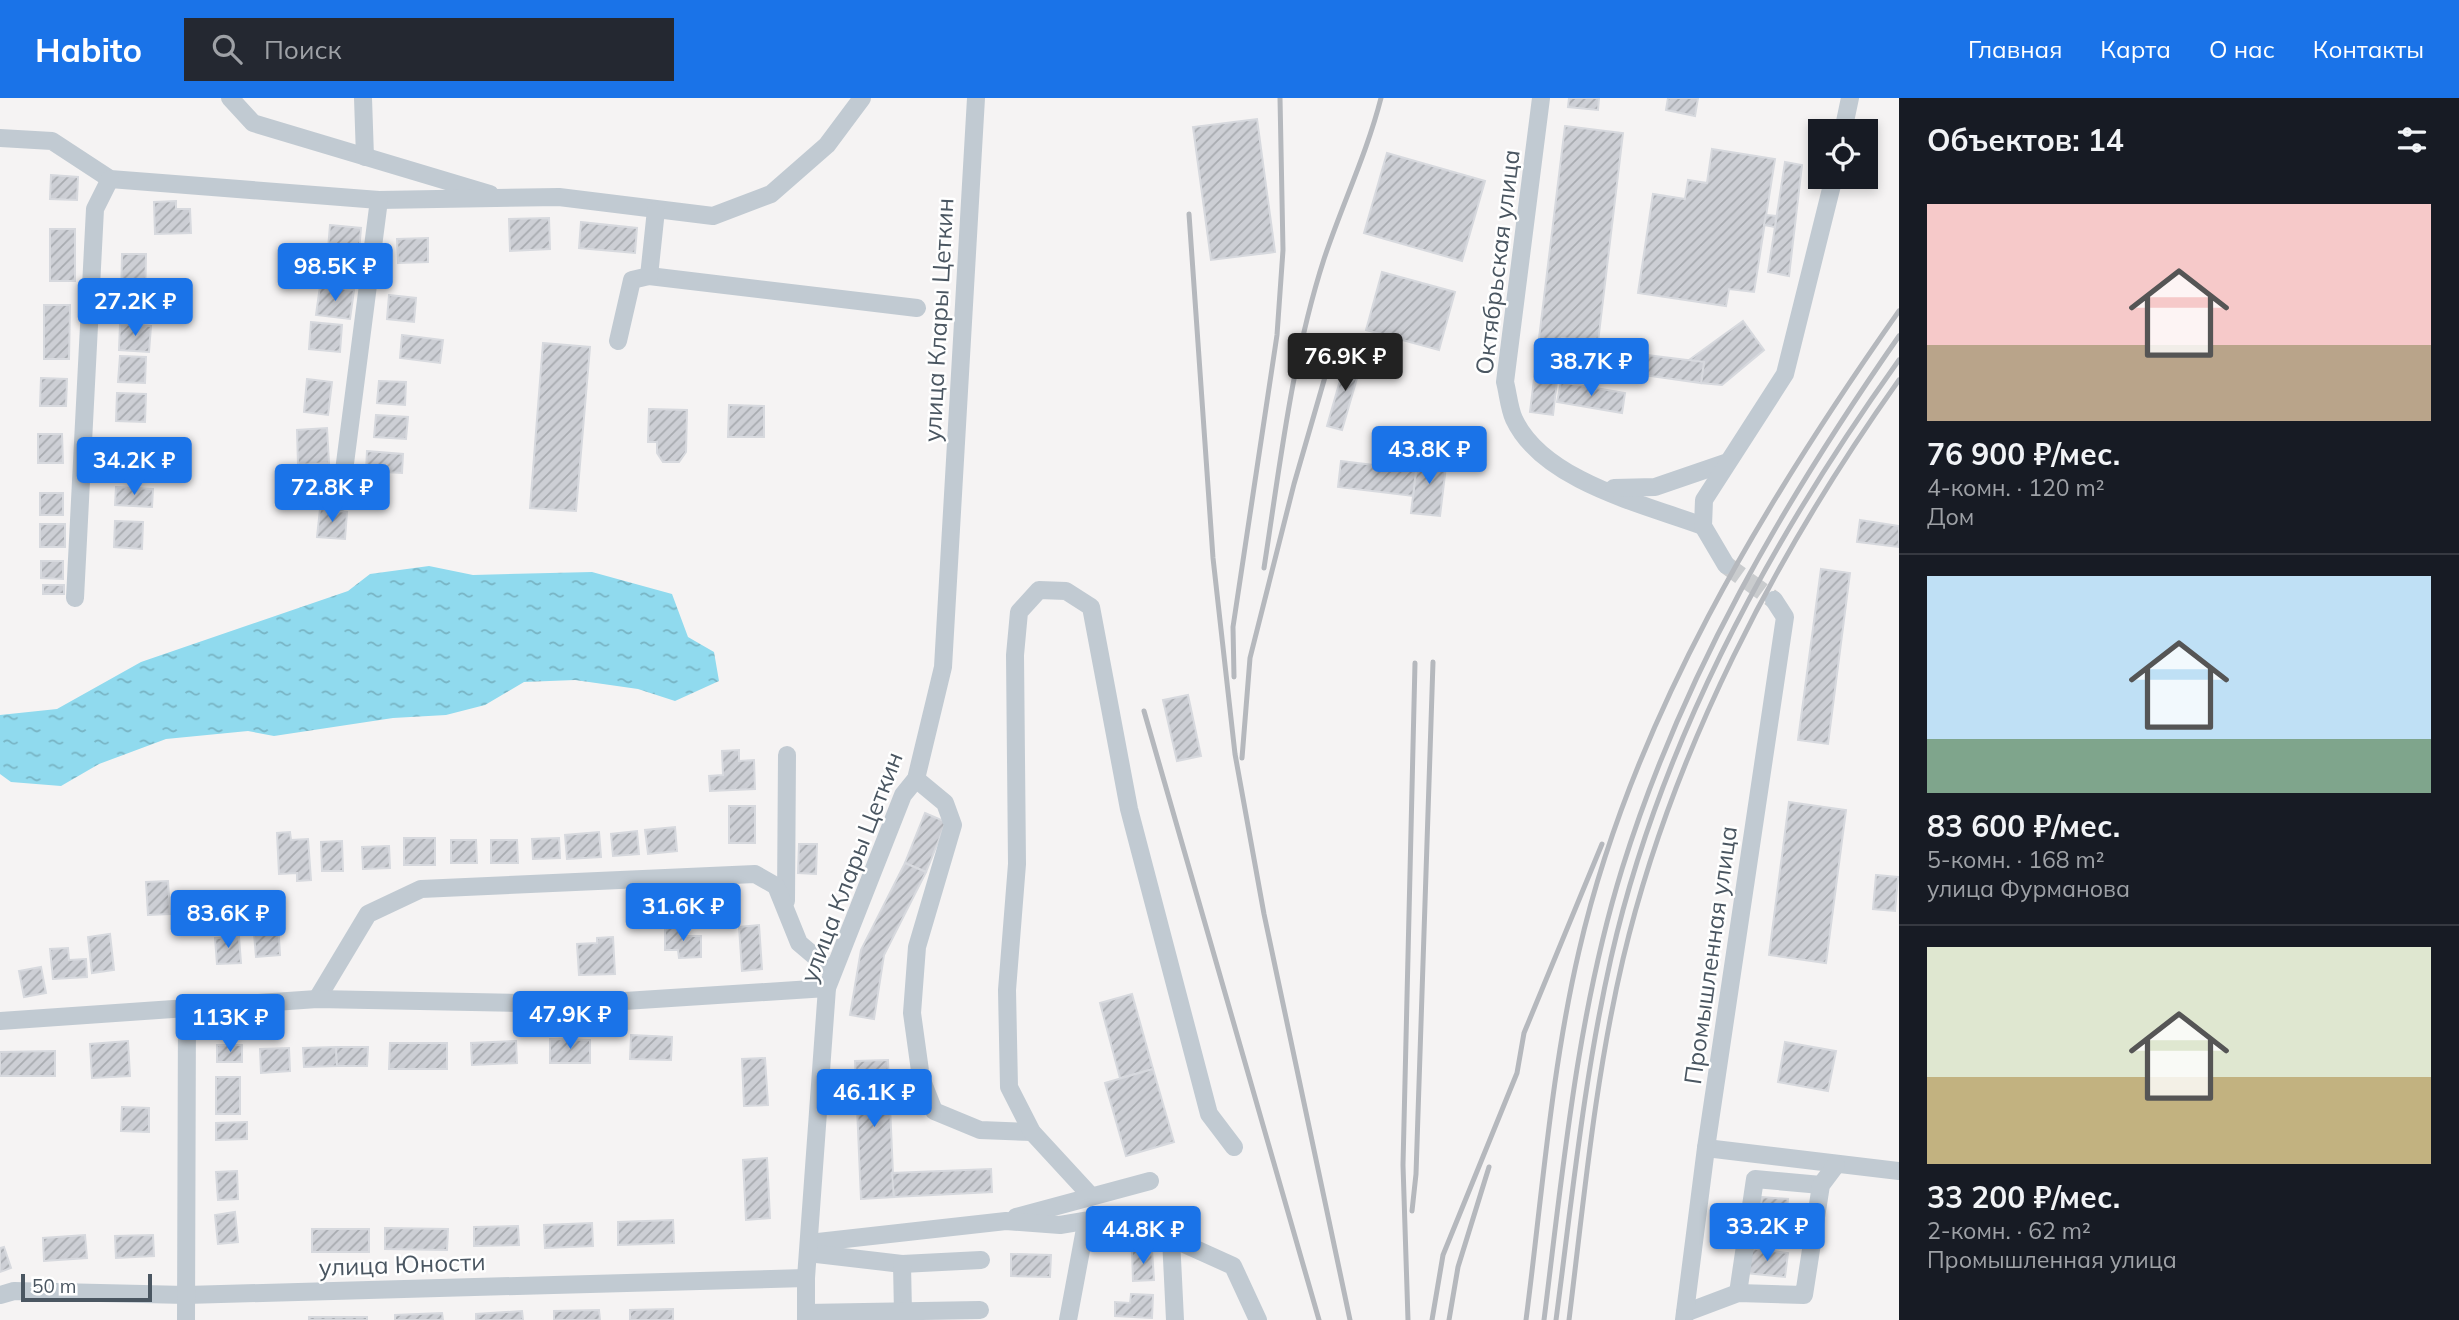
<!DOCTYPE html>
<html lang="ru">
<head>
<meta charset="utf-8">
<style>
  :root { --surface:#171b24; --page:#242831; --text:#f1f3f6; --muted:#9ea1a6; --line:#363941; --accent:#1a73e8 }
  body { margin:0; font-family:Mulish,sans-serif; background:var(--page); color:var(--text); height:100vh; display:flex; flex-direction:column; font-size:26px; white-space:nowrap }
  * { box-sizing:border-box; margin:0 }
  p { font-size:23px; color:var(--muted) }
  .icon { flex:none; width:38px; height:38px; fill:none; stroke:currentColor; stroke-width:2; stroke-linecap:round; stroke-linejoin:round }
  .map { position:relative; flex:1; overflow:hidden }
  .details { display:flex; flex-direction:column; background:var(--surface); width:560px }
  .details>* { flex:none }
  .controls { position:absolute; left:1808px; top:21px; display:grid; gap:14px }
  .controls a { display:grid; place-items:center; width:70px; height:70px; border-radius:0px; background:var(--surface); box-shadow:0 4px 10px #0003; font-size:35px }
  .scale { position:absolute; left:21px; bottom:18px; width:131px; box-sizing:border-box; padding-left:7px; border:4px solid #4a5661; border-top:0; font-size:19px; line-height:24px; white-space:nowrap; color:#4a5661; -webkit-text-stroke:5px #fff; paint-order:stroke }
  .price { position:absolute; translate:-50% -60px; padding:0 16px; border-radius:7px; background:var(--accent); color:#fff; font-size:23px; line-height:46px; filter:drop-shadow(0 2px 4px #0008) }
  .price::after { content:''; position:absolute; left:50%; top:42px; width:21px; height:16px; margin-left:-10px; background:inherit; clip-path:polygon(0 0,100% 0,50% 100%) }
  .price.current { background:#222; color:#fff }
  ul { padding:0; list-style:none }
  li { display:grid; align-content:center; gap:14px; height:371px; padding:0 28px }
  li+li { border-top:2px solid var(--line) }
  li span { display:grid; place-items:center; height:217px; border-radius:0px; color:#555 }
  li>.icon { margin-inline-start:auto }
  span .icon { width:126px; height:126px; fill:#fffc; stroke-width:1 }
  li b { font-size:30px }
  h2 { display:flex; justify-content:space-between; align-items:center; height:84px; padding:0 28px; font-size:30px }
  header { display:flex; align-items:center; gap:42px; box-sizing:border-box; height:98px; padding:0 35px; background:var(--accent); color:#fff }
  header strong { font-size:33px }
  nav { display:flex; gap:38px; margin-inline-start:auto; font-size:24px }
  .search { width:490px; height:63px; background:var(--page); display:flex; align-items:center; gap:18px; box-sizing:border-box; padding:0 24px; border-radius:0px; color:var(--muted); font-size:26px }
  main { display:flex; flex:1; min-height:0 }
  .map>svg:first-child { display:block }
</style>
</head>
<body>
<header>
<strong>Habito</strong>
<div class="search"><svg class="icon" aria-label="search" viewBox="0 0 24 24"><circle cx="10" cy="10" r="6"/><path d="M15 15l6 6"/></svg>Поиск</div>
<nav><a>Главная</a><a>Карта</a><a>О нас</a><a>Контакты</a></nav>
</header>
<main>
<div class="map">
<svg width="1899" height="1222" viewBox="0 0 1899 1222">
  <defs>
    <pattern id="water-ripples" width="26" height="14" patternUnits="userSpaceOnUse" patternTransform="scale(1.75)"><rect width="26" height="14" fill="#90daee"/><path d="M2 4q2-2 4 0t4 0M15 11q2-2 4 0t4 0" fill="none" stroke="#78b4c4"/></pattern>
    <pattern id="building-hatch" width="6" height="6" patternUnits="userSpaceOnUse" patternTransform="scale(1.75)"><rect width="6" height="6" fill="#cdcfd5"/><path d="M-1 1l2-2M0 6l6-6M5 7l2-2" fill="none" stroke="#a8abb0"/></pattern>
  </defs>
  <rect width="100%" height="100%" fill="#f5f3f3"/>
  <path fill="url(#water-ripples)" d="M429,468L473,477L592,474L672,496L688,539L714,554L719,583L675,603L638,591L575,582L524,584L485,607L446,617L393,620L274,638L248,633L166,641L99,666L61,688L11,684L0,676V617L57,611L141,564L348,493L370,476Z"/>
  <g fill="url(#building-hatch)" stroke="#d7d9de" stroke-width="2">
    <path d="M1569,0H1599L1598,12L1568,9Z"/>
    <path d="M1668,0H1698L1695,18L1666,12Z"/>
    <path d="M1257,21L1275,154L1211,162L1193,29Z"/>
    <path d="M1565,28L1623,35L1598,244L1562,240L1553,317L1530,314Z"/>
    <path d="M1712,51L1775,61L1754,194L1729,191L1726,208L1638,195L1653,96L1685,101L1688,82L1707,85Z"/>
    <path d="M1387,55L1485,83L1462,163L1364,135Z"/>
    <path d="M1785,64L1802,67L1789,178L1768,174Z"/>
    <path d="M51,77L78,79L77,102L50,101Z"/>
    <path d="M176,103V111H190L191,135L155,136L154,104Z"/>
    <path d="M1766,117L1776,118L1775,129L1764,127Z"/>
    <path d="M549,120L550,151L510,153L509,121Z"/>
    <path d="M581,124L637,130L635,155L579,150Z"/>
    <path d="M330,127L361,130L359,154L328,151Z"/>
    <rect x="50" y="131" width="25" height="52"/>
    <path d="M428,140V164L398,165L397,141Z"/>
    <path d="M122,156H146L145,207H121Z"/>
    <path d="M1382,174L1455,194L1439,252L1366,232Z"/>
    <path d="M320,188L354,192L350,221L316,217Z"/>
    <path d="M389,197L416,200L414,224L387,221Z"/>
    <path d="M44,207H70L69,261H44Z"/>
    <path d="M1743,223L1764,252L1722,287L1701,285L1704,264L1689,262Z"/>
    <path d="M311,224L342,227L340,254L309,251Z"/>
    <path d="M120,226L151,228L149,254L119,252Z"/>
    <path d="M402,237L443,242L440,265L400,260Z"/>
    <path d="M543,245L590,249L576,413L530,410Z"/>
    <path d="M1639,256L1704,264L1701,285L1636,276Z"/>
    <path d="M120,258L146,259L145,285L118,284Z"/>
    <path d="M1347,258L1362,263L1342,332L1327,328Z"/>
    <path d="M41,280L67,281L66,308H40Z"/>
    <path d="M307,281L332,284L328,317L304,314Z"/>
    <path d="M379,283L406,284L405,307L377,305Z"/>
    <path d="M1561,284L1625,295L1622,315L1557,304Z"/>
    <path d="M117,295L146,296L145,324L116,323Z"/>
    <path d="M729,307L764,308V339H728Z"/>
    <path d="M649,311L687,312L686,354L679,364H663L657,355V344H648Z"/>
    <path d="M376,317L408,319L406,341L374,339Z"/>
    <path d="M327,330L329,365L298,367L297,332Z"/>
    <path d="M38,336H62L63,365H38Z"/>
    <path d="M119,341L147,343L146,373L117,371Z"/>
    <path d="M367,353L403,356L402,375L366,373Z"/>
    <path d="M1418,357L1447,360L1440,418L1411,415Z"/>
    <path d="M1341,363L1416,372L1413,398L1338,389Z"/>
    <path d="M116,389L153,391L152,409L115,407Z"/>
    <rect x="40" y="395" width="23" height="22"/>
    <path d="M320,411L347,414L345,441L317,439Z"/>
    <path d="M1860,422L1899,428V449L1857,444Z"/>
    <path d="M115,423L143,424L142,451L114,449Z"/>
    <rect x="40" y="426" width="25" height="23"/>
    <path d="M41,463H63V481L41,480Z"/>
    <path d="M1821,471L1850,475L1828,646L1798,642Z"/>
    <rect x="43" y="487" width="21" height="9"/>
    <path d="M1188,597L1201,658L1177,663L1163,602Z"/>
    <path d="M739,652V663L754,662L755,691L710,693L709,678L723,677L722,653Z"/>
    <path d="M1789,704L1846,712L1826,865L1769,857Z"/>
    <rect x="729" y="708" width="26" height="37"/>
    <path d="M925,715L946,724L926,774L905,765Z"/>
    <path d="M675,729L677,753L648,756L645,732Z"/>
    <path d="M637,733L639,756L613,758L611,736Z"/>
    <path d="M290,734L291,742L308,741L311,782L297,783V775L279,776L277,735Z"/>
    <path d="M599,734L601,759L567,761L565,737Z"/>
    <rect x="404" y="740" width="31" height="27"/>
    <path d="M559,740L560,760L533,761L532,741Z"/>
    <path d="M451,742H476L477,765H451Z"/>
    <path d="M491,742H517L518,765H491Z"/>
    <path d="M342,743L343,773H322L321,744Z"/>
    <path d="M799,746H817L816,776L798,775Z"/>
    <path d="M389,748L390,770L363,771L362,749Z"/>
    <path d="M905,765L926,774L884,857L874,921L850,917L861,852Z"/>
    <path d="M1876,777L1898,779L1895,813L1873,811Z"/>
    <path d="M168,783L170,816L148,817L146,784Z"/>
    <path d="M278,823L280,857L256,859L253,824Z"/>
    <path d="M759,827L762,871L742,873L739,829Z"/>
    <path d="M665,830H684L685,838H701V859L679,860L678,852H665Z"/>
    <path d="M110,836L114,872L92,875L88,839Z"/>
    <path d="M239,839L241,865L217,866L215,840Z"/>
    <path d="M613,839L615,876L579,877L577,846L597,845V840Z"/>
    <path d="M68,850L69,862L86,861L87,879L53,881L50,851Z"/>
    <path d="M41,869L46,895L24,899L19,873Z"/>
    <path d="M1132,896L1153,971L1120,980L1100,905Z"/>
    <path d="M631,937L672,939L671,962L630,961Z"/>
    <path d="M550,941L590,942V965H550Z"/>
    <path d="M128,943L130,978L92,980L90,946Z"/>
    <path d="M516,943L517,965L472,967L471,945Z"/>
    <path d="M1785,944L1836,953L1828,993L1778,984Z"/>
    <path d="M390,945H447V971H389Z"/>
    <rect x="217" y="947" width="25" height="17"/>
    <path d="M336,949L337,968L304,969L303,950Z"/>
    <path d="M336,949H368L367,968H337Z"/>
    <path d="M289,950L290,973L261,975L260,951Z"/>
    <path d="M55,953V978H0V954Z"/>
    <path d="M765,960L768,1007L744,1008L742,961Z"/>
    <path d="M888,962L894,1099L861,1101L855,963Z"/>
    <path d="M1153,971L1174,1044L1126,1058L1105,985Z"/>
    <rect x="216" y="979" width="24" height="37"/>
    <path d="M122,1009L149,1010V1034L121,1033Z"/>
    <path d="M247,1024V1041L216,1042V1025Z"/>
    <path d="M767,1060L770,1120L746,1122L743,1062Z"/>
    <path d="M991,1071L992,1094L894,1099L892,1075Z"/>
    <path d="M237,1073L238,1101L218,1102L216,1074Z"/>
    <path d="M1762,1099L1788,1101L1785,1130L1759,1128Z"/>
    <path d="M235,1114L238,1144L218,1146L215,1117Z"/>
    <path d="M673,1122L674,1145L618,1147V1124Z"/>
    <path d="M592,1125L593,1148L545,1150L544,1127Z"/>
    <path d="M518,1128L519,1147L474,1148V1129Z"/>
    <path d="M385,1130L448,1131L447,1152L385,1151Z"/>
    <rect x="312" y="1131" width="57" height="23"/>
    <path d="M85,1137L87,1160L44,1163L43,1140Z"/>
    <path d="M153,1137L154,1158L116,1160L115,1138Z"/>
    <path d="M4,1149L11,1170L0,1174V1150Z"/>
    <path d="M1749,1150L1788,1155L1785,1179L1746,1175Z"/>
    <path d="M1152,1152L1154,1182L1133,1183L1132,1153Z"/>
    <path d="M1011,1156L1051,1157L1050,1179L1011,1178Z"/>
    <path d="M1131,1196L1153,1197L1152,1220L1115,1218V1204L1130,1205Z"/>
    <path d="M673,1211V1222H630V1212Z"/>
    <path d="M599,1212L600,1222H554V1213Z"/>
    <path d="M522,1213L523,1222H476V1216Z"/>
    <path d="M442,1215L443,1222H395V1217Z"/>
    <rect x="309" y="1219" width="58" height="3"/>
  </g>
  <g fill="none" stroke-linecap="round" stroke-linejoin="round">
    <path stroke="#caccce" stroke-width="18" stroke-dasharray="18 9" stroke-linecap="butt" d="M1726,467L1774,502"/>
    <g stroke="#c1cad2" stroke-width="18">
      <path d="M230,0L253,25L490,96"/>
      <path d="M363,0L365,59"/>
      <path d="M1541,0L1505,284C1508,295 1509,310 1514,321C1543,383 1643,406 1703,428"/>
      <path d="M1843,33L1850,0"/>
      <path d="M0,40L52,43L110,81L379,102L559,99L713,118L771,96L827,47L862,0"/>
      <path d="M649,178L917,210"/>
      <path d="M618,243L632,182L649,178L656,112"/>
      <path d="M1614,390L1655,389L1725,365"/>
      <path d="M340,404L379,102"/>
      <path d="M1726,467L1703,428L1704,402L1785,276L1834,79"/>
      <path d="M75,500L95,111L110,81"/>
      <path d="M916,681L945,705L953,727L917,849L912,915L921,980L934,1013L980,1032L1032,1034"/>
      <path d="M786,803L787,657"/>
      <path d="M317,901L368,816L421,791L755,776L776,788L799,845L832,873"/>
      <path d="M0,923L317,901L578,906L827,890"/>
      <path d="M1706,1050L1899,1073"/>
      <path d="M1091,1098L1032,1034L1009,989L1007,892L1017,766L1015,557L1019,514L1039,492L1066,493L1091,509L1129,711L1209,1016L1234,1049"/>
      <path d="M1016,1119L1150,1083"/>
      <path d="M1171,1140L1175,1222"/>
      <path d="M809,1145L1006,1123L1060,1127L1096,1121"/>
      <path d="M808,1155L902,1166L981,1162"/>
      <path d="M902,1166L903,1215"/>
      <path d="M1738,1195L1755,1081L1821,1087"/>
      <path d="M0,1197L14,1193L186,1197L806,1180"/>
      <path d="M806,1215L980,1212"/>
      <path d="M1685,1215L1738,1195L1804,1197L1821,1087L1836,1067"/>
      <path d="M186,1222L187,908"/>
      <path d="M806,1222V1180L827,890L903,697L916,681L943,569L976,0"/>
      <path d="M1068,1222L1085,1131L1106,1118L1130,1117L1152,1123L1171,1140L1233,1168L1258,1222"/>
      <path d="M1684,1222L1706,1050L1785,519L1774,502"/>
    </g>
    <g stroke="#b5b8bd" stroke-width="5">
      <path d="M1189,116L1213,460L1235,656L1264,816L1350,1222"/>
      <path d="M1264,470C1280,367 1292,260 1324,161C1342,107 1367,55 1381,0"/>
      <path d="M1234,579L1233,529L1277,237L1283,152L1280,0"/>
      <path d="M1144,613L1319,1222"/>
      <path d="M1242,660L1250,560L1294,386L1336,241"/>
      <path d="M1412,1113L1416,1076L1433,564"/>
      <path d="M1408,1222L1403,1067L1415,565"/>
      <path d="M1432,1222L1443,1157L1517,975L1524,935L1602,746"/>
      <path d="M1449,1222L1458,1169L1489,1069"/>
      <path d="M1526,1222C1542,1099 1551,973 1579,853C1632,622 1764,405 1899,213"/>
      <path d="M1544,1222C1563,1071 1577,917 1622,771C1682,578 1784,403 1899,238"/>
      <path d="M1556,1222C1572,1101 1584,979 1611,860C1660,644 1771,441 1899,262"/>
      <path d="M1569,1222C1584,1101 1595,980 1623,861C1672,654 1776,455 1899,282"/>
    </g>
  </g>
  <g text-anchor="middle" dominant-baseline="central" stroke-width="5" stroke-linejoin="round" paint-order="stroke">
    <g font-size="24" fill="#4a5661" stroke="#fff">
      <text transform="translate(1497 164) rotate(-83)">Октябрьская улица</text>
      <text transform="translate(938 222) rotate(-87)">улица Клары Цеткин</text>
      <text transform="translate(851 769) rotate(-69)">улица Клары Цеткин</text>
      <text transform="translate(1710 857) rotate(-82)">Промышленная улица</text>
      <text transform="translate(402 1166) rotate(-2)">улица Юности</text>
    </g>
  </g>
</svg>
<div class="controls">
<a><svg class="icon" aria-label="locate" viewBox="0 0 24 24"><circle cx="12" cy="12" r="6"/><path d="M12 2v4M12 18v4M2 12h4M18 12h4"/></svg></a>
</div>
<div class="scale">50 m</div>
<b class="price" style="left:335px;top:205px">98.5K ₽</b>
<b class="price" style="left:135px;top:240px">27.2K ₽</b>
<b class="price current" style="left:1345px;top:295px">76.9K ₽</b>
<b class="price" style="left:1591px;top:300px">38.7K ₽</b>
<b class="price" style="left:1429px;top:388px">43.8K ₽</b>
<b class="price" style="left:134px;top:399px">34.2K ₽</b>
<b class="price" style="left:332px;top:426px">72.8K ₽</b>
<b class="price" style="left:683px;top:845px">31.6K ₽</b>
<b class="price" style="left:228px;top:852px">83.6K ₽</b>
<b class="price" style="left:570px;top:953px">47.9K ₽</b>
<b class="price" style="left:230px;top:956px">113K ₽</b>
<b class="price" style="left:874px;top:1031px">46.1K ₽</b>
<b class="price" style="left:1767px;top:1165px">33.2K ₽</b>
<b class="price" style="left:1143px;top:1168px">44.8K ₽</b>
</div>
<section class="details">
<h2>Объектов: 14<svg class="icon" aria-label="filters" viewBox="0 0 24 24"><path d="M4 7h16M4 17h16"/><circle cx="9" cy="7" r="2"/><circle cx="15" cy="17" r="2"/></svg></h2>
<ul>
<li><span style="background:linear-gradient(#f6c9c9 65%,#b9a48a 0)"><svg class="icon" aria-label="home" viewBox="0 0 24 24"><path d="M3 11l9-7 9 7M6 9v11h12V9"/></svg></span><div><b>76 900 ₽/мес.</b><p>4-комн. · 120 m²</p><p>Дом</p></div></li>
<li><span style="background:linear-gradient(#bfe0f5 75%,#7fa58c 0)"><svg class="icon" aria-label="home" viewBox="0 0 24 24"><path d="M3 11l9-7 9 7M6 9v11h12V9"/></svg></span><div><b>83 600 ₽/мес.</b><p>5-комн. · 168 m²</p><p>улица Фурманова</p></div></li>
<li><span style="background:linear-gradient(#dfe7d0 60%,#c2b280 0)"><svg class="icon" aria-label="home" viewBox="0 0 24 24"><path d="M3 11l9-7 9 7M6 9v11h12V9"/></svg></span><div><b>33 200 ₽/мес.</b><p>2-комн. · 62 m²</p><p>Промышленная улица</p></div></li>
</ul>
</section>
</main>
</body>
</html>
